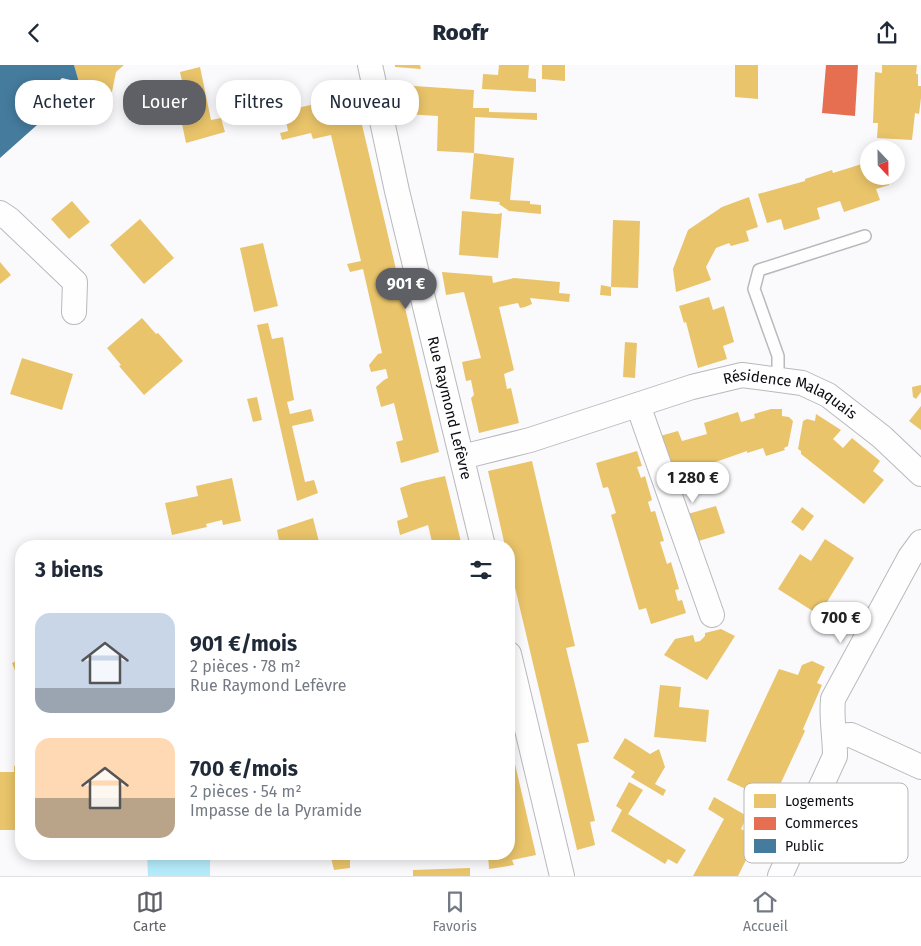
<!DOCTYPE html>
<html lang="fr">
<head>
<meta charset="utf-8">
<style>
  :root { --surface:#fff; --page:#f2f2f3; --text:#1f2937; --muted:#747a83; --line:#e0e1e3; --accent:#5f6065 }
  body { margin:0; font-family:"Fira Sans",sans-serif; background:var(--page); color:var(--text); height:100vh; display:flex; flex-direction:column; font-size:19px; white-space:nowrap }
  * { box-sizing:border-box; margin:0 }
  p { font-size:16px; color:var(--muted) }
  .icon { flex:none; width:28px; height:28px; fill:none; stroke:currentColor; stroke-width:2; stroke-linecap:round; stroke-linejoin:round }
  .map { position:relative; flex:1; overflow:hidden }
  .panel { position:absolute; left:15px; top:475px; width:500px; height:320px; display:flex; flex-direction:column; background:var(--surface); border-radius:20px; box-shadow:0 2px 12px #0003 }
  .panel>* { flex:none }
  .top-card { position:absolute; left:15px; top:15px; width:500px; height:45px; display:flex; gap:10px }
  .needle { width:32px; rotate:158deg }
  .fabs { position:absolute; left:860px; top:75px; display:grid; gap:10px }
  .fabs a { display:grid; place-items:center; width:45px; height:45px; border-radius:50%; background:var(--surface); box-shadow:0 2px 12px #0003; font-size:25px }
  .price { position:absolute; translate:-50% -42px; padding:0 11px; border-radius:18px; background:#fff; color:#222; font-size:16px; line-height:32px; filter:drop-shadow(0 1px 2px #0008) }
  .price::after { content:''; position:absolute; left:50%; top:30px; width:15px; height:11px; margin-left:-8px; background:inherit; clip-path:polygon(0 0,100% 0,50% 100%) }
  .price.current { background:var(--accent); color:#fff }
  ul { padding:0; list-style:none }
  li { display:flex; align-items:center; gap:15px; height:125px; padding:0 20px }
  li span { display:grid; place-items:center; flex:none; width:140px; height:100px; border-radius:15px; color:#555 }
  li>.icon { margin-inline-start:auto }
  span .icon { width:60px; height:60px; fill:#fffc; stroke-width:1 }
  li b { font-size:21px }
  h2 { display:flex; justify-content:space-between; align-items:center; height:60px; padding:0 20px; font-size:21px }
  .tag { padding:0 18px; border-radius:20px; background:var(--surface); box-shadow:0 2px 12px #0003; font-size:18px; line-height:45px }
  .tag.current { background:var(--accent); color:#fff }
  header { display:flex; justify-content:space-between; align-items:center; height:65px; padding:0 20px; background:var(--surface); font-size:22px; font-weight:800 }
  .dock { display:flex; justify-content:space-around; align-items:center; height:70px; border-top:1px solid var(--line); background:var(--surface); font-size:14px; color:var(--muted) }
  .dock a { display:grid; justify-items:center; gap:2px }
  .dock .current { color:var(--accent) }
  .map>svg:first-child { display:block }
</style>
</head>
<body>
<header><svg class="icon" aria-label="back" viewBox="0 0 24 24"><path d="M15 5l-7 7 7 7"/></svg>Roofr<svg class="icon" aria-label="share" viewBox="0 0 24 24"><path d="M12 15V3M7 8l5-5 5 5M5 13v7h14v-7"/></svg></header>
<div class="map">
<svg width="921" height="811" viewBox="0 0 921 811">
  <rect width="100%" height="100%" fill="#fafafc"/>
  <path fill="#b4ebfa" d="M147,789H210V811H148Z"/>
  <g fill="#e9c46a">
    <path d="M74,0H124L116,7L112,27L84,35L90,53L74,58L70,42L83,30Z"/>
    <path d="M395,0H420L421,4L395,2Z"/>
    <path d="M499,0H529L528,13L536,14V27L482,24L483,9L498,10Z"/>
    <path d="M542,0H565V16L542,14Z"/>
    <path d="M735,0H758V34L735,32Z"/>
    <path d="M882,0H917L916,9H918V21H921V33L919,49L915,48L912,75L877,73L878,58H873L875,7L882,8Z"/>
    <path d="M200,2L211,55L221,53L225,67L186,78L181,54L190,52L180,7Z"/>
    <path d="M399,20L474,25L473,43H489V47L537,48V55L475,52L474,88L514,93L510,135L530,136V139L541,140V149L509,146L499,139L500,137L470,134L474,88L437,86L438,51L405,49Z"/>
    <path d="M355,30L439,387L401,398L396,377L403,375L394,338L381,342L376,322L384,315L388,313L386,304L371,307L369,300L378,289L382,288L363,204L350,207L347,199L361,196L331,70L313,74L311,68L282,75L280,68L288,66L284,46Z"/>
    <path d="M869,95V111H886L889,120L876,124L880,135L844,147L840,136L817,143L820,154L784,165L781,154L767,158L758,129L805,116V114L832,105L833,108L865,98L864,96Z"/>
    <path d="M749,132L758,162L746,166L749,176L731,181L729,178L716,183L706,202L711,215L676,227L673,204L688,165L722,142Z"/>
    <path d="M72,136L90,157L69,174L51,154Z"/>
    <path d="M462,146L497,149L502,148L498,193L459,190Z"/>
    <path d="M140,154L174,193L144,219L110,180Z"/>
    <path d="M613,155L640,156L638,223L611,222Z"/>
    <path d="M263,178L278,241L254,247L240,183Z"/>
    <path d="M0,197L11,210L0,219Z"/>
    <path d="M442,207L492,211L493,218L514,213L560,217L559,228L570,229L569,237L530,233L532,239L525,242L520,243L518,238L499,242L514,305L504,309L507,324L511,323L519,358L479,368L471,333L474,330L471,315L466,316L462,297L481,293L464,227L446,230Z"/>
    <path d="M601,220L611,222V231L600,230Z"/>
    <path d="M709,232L713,245L724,241L734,277L723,281L727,294L698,303L686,257L684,258L679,241Z"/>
    <path d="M142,253L156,269L158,268L183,296L144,330L119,301L121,300L107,283Z"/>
    <path d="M268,258L272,274L283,272L294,335L287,337L290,349L311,344L314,356L292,361L305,417L314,415L318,428L297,436L257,260Z"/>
    <path d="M625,277L637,278L635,313L623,312Z"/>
    <path d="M22,293L73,309L62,345L10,329Z"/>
    <path d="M921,320V327L916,334L913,332L912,322Z"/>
    <path d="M257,332L262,355L253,357L247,334Z"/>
    <path d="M921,341V365L909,356Z"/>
    <path d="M771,344H782V351L789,352L793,356L788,381L784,383L785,385L766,391L763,383L747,388V386L687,407L686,406L672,411L660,371L678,366L682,376L707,369L704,358L738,347L741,357L755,353L754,349Z"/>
    <path d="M816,349L841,365L833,374L843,383L852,373L880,396L873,406L884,415L864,439L801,389V386L798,384L803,356L807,354L815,356Z"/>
    <path d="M637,386L642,401L637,402L641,413L645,411L652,435L648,437L651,447L655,446L664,476L660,477L667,499L671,497L679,524L675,525L678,536L682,535L686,548L651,559L646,543L639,545L611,450L616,448L608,422L603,423L596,398Z"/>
    <path d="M532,396L575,581L566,583L589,677L577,679L595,756L590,757L595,780L577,785L509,497V481H505L488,406Z"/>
    <path d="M445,411L462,481H433L428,460L400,470L397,456L408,452L400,423L414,418Z"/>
    <path d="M232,413L241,456L223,460L222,455L206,459L207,462L172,470L165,438L198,431L196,421Z"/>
    <path d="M716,441L725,468L692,478L684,450Z"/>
    <path d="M802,442L814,451L803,466L791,457Z"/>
    <path d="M313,453L320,481H280L277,465Z"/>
    <path d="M825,474L854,493L819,550L778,524L800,489L811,496Z"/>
    <path d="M721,564L735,571L707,615L664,590L675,574L693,570L695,577L700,576L705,571V568Z"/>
    <path d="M21,594V621L12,598Z"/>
    <path d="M812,596L825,602L817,618L822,620L803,664L805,666L772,737L727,715L779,604L798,610L802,600Z"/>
    <path d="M660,620L681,622L679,642L709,645L706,677L654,672Z"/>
    <path d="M625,673L650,689L659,684L665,702L655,719L666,725L663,731L631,712L635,707L613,693Z"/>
    <path d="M515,699L536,790L512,795L514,800L489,804L488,789H509V701Z"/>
    <path d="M14,701H21V753H15V765H0V707H14Z"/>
    <path d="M629,717L643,725L628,749L686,785L677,799L668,794L665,799L611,766L622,745L616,741Z"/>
    <path d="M714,732L747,751L741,764L757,773L738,811H693L724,754L708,744Z"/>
    <path d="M330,789H350V803L334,805Z"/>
    <path d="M470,803V811H413V805Z"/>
  </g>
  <path fill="#e76f51" d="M826,0H858L855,51L822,48Z"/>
  <path fill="#457b9d" d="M0,0H74L79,17L62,13L60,15L69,26L43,49L46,52L0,93Z"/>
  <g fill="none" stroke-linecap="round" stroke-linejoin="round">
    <g stroke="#b9b9bd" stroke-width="14">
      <path id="service" d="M778,315V291L754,224L759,205L865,171"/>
    </g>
    <g stroke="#b9b9bd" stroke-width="26">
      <g id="minor">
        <path id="s1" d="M370,0L397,126L483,481"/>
        <path d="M0,148L9,154L75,217L74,247"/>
        <path d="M638,340L712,550"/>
        <path id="s2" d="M462,392L530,375L692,322L742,310L802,318L828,330L882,372L921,409"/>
        <path d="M509,589L562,811"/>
        <path d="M835,671L851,670L921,702"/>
        <path d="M780,811L835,691C835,670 831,655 833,634L910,492L921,477"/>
      </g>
    </g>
    <use href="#service" stroke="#fefeff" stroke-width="11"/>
    <use href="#minor" stroke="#fefeff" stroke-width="24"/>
  </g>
  <g text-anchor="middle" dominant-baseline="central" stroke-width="5" stroke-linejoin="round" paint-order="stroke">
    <g font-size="15" fill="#0c0d13" stroke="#fff">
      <text stroke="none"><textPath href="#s2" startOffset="344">Résidence Malaquais</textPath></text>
      <text stroke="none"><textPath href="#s1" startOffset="352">Rue Raymond Lefèvre</textPath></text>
    </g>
  </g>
  <rect x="744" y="718" width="164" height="80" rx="8" fill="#fff" stroke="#b6b6b8" stroke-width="1"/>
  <rect x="754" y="729" width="22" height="14" fill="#e9c46a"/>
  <rect x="754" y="752" width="22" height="13" fill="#e76f51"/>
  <rect x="754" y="774" width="22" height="14" fill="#457b9d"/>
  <g font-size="14" fill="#0c0d13">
    <text x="785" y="741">Logements</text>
    <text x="785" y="763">Commerces</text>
    <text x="785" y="786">Public</text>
  </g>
</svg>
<div class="fabs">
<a><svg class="needle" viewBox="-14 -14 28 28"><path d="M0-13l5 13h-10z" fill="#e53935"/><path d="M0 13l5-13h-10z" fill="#747a83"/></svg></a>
</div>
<b class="price current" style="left:406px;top:245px">901 €</b>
<b class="price" style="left:693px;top:439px">1 280 €</b>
<b class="price" style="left:841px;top:579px">700 €</b>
<div class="top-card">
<a class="tag">Acheter</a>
<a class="tag current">Louer</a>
<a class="tag">Filtres</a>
<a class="tag">Nouveau</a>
</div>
<section class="panel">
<h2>3 biens<svg class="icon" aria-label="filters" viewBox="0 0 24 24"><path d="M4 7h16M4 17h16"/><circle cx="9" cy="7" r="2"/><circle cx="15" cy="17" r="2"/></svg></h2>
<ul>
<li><span style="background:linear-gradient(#c9d6e8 75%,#9aa5b1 0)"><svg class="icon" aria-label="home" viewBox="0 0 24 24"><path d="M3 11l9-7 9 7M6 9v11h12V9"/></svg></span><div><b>901 €/mois</b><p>2 pièces · 78 m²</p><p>Rue Raymond Lefèvre</p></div></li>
<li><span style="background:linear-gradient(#ffd9b3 60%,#b9a48a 0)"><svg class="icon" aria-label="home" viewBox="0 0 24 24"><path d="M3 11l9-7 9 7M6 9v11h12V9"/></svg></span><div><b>700 €/mois</b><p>2 pièces · 54 m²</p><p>Impasse de la Pyramide</p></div></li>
</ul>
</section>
</div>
<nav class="dock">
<a class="current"><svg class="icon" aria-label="map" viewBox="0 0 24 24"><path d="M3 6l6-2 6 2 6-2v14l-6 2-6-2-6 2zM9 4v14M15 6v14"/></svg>Carte</a>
<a><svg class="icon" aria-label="saved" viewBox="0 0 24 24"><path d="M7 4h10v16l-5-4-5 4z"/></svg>Favoris</a>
<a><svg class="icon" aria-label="home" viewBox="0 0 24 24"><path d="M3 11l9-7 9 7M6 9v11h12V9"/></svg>Accueil</a>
</nav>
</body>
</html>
